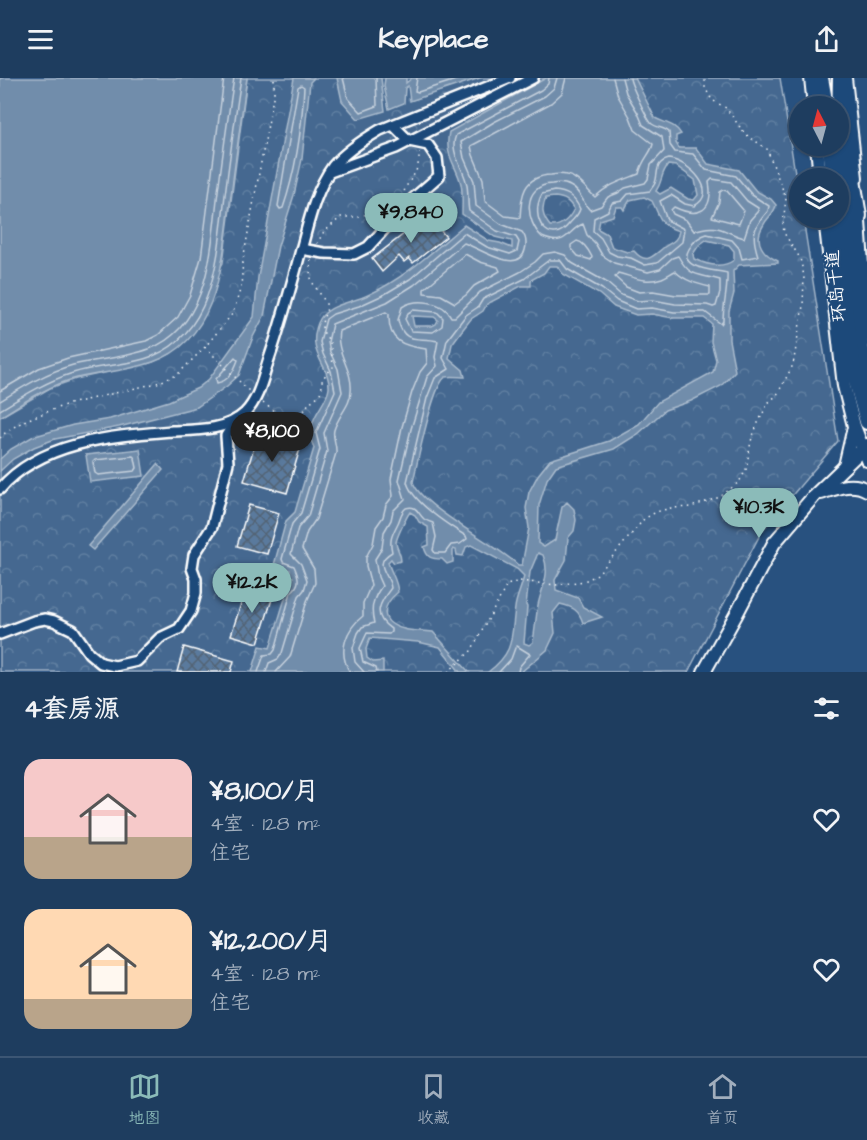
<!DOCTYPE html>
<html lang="zh">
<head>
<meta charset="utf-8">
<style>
  :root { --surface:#1e3d5f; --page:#2b4868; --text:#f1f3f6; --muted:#a1aebd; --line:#3c5674; --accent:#8bbbb9 }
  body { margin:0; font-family:"Architects Daughter","LXGW WenKai TC",sans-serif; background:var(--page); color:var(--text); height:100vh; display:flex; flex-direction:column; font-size:22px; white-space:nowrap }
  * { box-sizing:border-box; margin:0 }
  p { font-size:20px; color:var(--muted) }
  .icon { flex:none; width:33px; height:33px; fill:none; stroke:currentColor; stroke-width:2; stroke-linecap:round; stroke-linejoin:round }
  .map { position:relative; height:594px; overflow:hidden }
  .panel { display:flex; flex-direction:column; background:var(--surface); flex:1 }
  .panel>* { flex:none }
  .needle { width:39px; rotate:354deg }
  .buttons { position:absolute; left:789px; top:18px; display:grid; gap:12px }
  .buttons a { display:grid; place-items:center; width:60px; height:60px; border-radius:50%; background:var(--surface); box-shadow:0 2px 4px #0004,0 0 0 2px var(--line); font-size:30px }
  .price { position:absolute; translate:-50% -51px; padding:0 14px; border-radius:21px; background:var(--accent); color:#111; font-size:20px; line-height:39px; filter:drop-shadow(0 2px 3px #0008) }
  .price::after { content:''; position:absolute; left:50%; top:36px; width:18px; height:14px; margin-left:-9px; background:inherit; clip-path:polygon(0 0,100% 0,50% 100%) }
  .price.selected { background:#222; color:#fff }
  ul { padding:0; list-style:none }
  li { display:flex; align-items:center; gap:18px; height:150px; padding:0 24px }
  li span { display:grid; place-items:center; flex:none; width:168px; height:120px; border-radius:18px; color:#555 }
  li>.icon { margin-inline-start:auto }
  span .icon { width:72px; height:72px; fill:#fffc; stroke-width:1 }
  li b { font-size:26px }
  h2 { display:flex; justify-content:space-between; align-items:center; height:72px; padding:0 24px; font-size:26px }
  header { display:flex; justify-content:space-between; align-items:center; height:78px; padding:0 24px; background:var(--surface); font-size:27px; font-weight:800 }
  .dock { display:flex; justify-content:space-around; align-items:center; height:84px; border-top:2px solid var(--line); background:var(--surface); font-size:16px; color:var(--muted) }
  .dock a { display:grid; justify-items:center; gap:3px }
  .dock .selected { color:var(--accent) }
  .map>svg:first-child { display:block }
</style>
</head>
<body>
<header><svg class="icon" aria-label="menu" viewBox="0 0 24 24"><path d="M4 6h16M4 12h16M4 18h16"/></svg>Keyplace<svg class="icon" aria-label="share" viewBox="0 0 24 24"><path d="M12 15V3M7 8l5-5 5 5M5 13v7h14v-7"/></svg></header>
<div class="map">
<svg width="867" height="594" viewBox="0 0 867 594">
  <defs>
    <pattern id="park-crowns" width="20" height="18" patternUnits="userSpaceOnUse" patternTransform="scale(1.5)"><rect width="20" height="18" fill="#446890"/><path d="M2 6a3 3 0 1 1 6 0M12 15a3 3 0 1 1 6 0" fill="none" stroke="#607fa1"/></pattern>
    <pattern id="building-cross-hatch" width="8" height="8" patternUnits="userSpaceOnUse" patternTransform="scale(1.5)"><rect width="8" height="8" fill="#5a7a9d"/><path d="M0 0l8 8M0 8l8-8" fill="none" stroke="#536374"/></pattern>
  </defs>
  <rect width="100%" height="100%" fill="#28517f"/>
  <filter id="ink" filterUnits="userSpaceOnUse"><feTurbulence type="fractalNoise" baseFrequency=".0167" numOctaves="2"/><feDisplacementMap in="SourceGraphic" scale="12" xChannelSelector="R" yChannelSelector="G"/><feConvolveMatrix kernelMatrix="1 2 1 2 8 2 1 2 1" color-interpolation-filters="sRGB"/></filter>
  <g filter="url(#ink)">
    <path fill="url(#park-crowns)" stroke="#a2b4c8" stroke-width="1.5" d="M247,0H780L799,120L800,140H803L838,363L762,453L688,594H0V339L50,310L76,301L153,284L170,276L223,185Z"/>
    <g fill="#718dab" stroke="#aabbcd" stroke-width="1.5" fill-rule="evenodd">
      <path d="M0,0H247C241,39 236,78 231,117C223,177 221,261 153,284C128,293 102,294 77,300C49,307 24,324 0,339Z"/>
      <path d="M294,0H314L310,4L302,81L294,117L278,168L264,238L253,259L239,297L227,308L197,329L119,349L55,361L34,369L13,381L0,393V381L11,371L32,359L73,347L110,341L169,323L198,310L209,301L254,239L258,199Z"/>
      <path d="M337,0H381L385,33L358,41L342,23Z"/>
      <path d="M385,0H406V5L412,0H480L410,23L408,8L405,10L404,25L389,31L384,8Z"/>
      <path d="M546,0H635L655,40C664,45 676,46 681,56L676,58V65L679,70H696L708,86L739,92L756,113L771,121L776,127C774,137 767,139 763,148C753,164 764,177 778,183V185L739,187L733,193L734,215L729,233V262L735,293L721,308L691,323L665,332L638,356L614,371L556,388L547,401L539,427L538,465L544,469L555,462L562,429L567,424L574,431L576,442L574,453L568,460L566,482L555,502L556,512L578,520L583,529L602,539L583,545C579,532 573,529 560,526L553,535L555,555L547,572L521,594H488C515,574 511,560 515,530C516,519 522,509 524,498L517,491L471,467L466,469L463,478L457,477L456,472L453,471V484L447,486L442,481C431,481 427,480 424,469L429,467L428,449L419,444L415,437L410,434C407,438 396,460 396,465C397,472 401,475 401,483L394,485L391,481L388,484C391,495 397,502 398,514C381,528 379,545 404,551C413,554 424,552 433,554L469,594H460L440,569L418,564L370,560L366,571L367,580L373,584L383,583V594H252L260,568L270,570L286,517L279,514L280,508L291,507L293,499L290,498V492L274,487L286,443L295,434L314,370L309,357C311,351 312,345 315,339C319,330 328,320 329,310C330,286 306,277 318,245C325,226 352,225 368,217C405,200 433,173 464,147L489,163L500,165L512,170V163L495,159L462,136C462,127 463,115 461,106C456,86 444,78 449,54ZM668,87L676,88L695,102L698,117L694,122L688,121L671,110L660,116L656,113C663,103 660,97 668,87ZM555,119C565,120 569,123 574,131C569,141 561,149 550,148C542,138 541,131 546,120ZM644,119L652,123C661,141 659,147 679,153C677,165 670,164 663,170C652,179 646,187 634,173L627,174L612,169L607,156L598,151L600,142L613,138L616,129H622L624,132L630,122ZM706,162L729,167L734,173V182C722,191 707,187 694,181L693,176L699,167ZM557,188L563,196L599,216L614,229L636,237L652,236L673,240H704L712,246L711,264L716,282L713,294L658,324L639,346L609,363L550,382L538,397L529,414L526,430L529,450L522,487H518C496,466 421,429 413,404C417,387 433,304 446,299C451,298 460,299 465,299L463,292L449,280L452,266L460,255L471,241L483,233L487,226L521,208H531V202L544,195L549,188ZM412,238L434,239L438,242L436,246L432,248H414ZM538,475L543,477C551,497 542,508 538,527C536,539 535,552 533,564L529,567L524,565L527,529L526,527L530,494Z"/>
      <path d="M140,371L144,398L90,404L86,377Z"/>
      <path d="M158,386L163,392L93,472L88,468Z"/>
    </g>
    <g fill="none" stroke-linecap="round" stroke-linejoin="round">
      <g stroke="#c6d1dd" stroke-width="1.5">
        <path d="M343,0L348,20L361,34L377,28L376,0"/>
        <path d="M417,0L415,13L418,14L462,0"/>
        <path d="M566,0L562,15L551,25L471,68L473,77L483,101L485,123L505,138L520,140C521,118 523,98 551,97C558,96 568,96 574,100C583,105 588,113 595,119C609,106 621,103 639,96C642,81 651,76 653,66L635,52L630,39L618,18L613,0"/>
        <path d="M301,7L304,9C302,50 296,92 283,130L280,131L278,128L298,9Z"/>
        <path d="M669,81C688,83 721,114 694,128L685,126L671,117L660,123L667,142L684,151L682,164L657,185L645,187L631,180L617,178L609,174L601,160L593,153L594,140L608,133L612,125L622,123L628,116L650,113C651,110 654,108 655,105C659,94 654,85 669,81Z"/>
        <path d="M712,101L731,104L747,123L758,130V133L750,142L744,160C724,154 717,144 694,153L686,142L673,136L671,132L674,129C699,141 714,133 709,104Z"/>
        <path d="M723,112L727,113L744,133L739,146L712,139L719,124L720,114Z"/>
        <path d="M554,113C567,114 574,118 580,131C578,138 574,140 569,146C550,170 528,141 542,116Z"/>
        <path d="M577,163C584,164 589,173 592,179L591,182L578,178L571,170V167Z"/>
        <path d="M465,176L480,184L498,189L500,193L474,208L466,217L455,225L441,217L424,215V211Z"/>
        <path d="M675,193C685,203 697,206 710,209V217H676L653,213L639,214L626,209L615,199L618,195C634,199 645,206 662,200C667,198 671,195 675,193Z"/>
        <path d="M413,232L437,234L443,240L442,248L433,254L411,253L405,241L408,235Z"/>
        <path d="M235,279L238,282C234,293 229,303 217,305L216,301Z"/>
        <path d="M0,313L39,290L68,280L146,263L158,257L178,239L190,217L201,180L224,0"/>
        <path d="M0,323C23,309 47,294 73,287C98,281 125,280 149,271C211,248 211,167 218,113C223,75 228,38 234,0"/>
        <path d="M0,332C23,318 47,303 73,295C99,287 127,288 153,278C216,252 218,175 225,117C230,78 235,39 241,0"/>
        <path d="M133,378L135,380L137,390L135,393L98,397L95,395L93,384L95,382Z"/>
        <path d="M258,594L264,577L272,576L275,572L291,514C301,506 299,499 294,488L283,484L282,481L292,446L301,435L320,371L316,355L335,313L331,293L323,276L320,264L326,241L333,236L359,228L383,217L410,201L464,155L487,169L510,176L517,173L519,164L516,159L497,153L469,133C467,123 469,112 466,103C462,88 449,73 456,57L541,12L548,6L549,0"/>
        <path d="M266,594L269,585L278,581L282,575L299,518L304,512L307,502L301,486L291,476L298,450L308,438L327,373L324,355L342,314L338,291L330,274L328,264L332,246L387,224L414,207L464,165C477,169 519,198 525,172C527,165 526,159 522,154L501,146L476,128L474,103L464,80L461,64L494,44L545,18L554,10L557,0"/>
        <path d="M276,594L290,579L307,523L315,505L314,491L302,471L307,454L316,441L336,375C337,367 332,359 334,352C338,338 351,327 351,313C353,291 335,275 339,253L386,234L389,236C388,264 403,268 426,271L427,285L420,294L412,314L402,349L391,401L393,418L386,427L383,439L376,449L373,466L366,479V488L371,507L363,525V538C346,551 337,574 350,594"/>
        <path d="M364,594L355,584L353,570L358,555L362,549L374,545C370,530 373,520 382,508L378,499L375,481L382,470L384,454L391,442L393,433L405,421L399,402L411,351L427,299L437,288L435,279L438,263C419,258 404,268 398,242L402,229C416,220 444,223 451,239H455L480,214L520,194L535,184L543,176L555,174L565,177L572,185L606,204L621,217L638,223L653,222L675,226L707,227L713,229L716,228L720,214V202C698,195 691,201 678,178L672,180L660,191L648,194L614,185L602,177L595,165L587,157L583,146C567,152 567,170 542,159C525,143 522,107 552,106C557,105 565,105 570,108C581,113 583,126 590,132L601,128L608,119L618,115L625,110L645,105L648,101L651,87L664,73L662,59L643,47L638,35L626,15L622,0"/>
        <path d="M377,594L376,590L363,584L360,570L367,555L389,556L391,554V551C371,538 380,524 391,510C390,496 371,486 392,474C389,462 392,457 397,447C401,440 400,435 406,430C418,427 417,435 424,441C427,443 430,444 433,445L436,459L433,472L435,475H445L451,467L460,466L467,461L466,458C448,447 412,424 407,404L427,320L435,300L449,291L443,280L447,262L466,237L478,229L483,221L524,201L549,182H560L567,191L602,211L617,223L636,231L652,230L674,234H705L721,246L723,243C723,227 728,212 727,195C718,192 677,192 689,171C693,164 699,158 707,156L732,162L739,170L742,181L758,178C751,156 753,150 768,133L769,128L752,117L736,98L706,92L693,76L675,74L670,67L669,54C664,49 657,50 652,46C648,43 630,5 630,0"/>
        <path d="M499,594L511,581L515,570L517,568L530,576L519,589L518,594"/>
      </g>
    </g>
    <g fill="url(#building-cross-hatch)" stroke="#fff" stroke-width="1.5">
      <path d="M428,137L446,159L413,185L409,180L404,184L399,178L382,194L372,181Z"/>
      <path d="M258,355L301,367L287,415L244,403Z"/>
      <path d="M249,427L279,435L267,476L237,468Z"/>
      <path d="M247,507L274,515L258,565L231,557Z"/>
      <path d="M184,569L234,583L231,594H177Z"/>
    </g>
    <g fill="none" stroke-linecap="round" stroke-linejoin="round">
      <g stroke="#fff" stroke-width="14">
        <g id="minor">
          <path d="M330,94L396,70L533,0"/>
          <path d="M301,171L324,175L354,176L368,169L408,125L439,98L437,80L428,67L409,63L393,47"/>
          <path d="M0,411C41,363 113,358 172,353C197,352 226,353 245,335C259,321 263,299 269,281C281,246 291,209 301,172C309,143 315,113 333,88C346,73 363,62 380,52L510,0"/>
          <path d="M0,556L34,543L45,541L54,543L73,552L89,575L101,585L115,588L137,583L160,560L179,551L191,533L196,515V501L192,490L194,477L212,449L228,385L226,358L236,342"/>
        </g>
      </g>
      <g stroke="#fff" stroke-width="16">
        <g id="major">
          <path d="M811,0L814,28"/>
          <path d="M845,0L856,100"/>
          <path d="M817,68L820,100"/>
          <path d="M858,129L867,257"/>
          <path d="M825,140L844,308L854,348L867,382"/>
          <path d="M845,388L854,349"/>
          <path d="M821,415C836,410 852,403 867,412"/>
          <path d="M704,594L737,535L774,465L814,418L867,367"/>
        </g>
      </g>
      <g stroke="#fff" stroke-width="18">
        <g id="highway">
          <path d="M821,0L826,28"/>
          <path d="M838,33L852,200L867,308"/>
          <path d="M839,42L840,0"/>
          <path d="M830,68L833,100"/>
          <path d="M851,90L859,138"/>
          <path d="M836,140L844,222L855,300L867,344"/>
          <path d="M825,145V140"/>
        </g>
      </g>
      <g stroke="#fff" stroke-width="1.5" stroke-dasharray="1.5 4.5" stroke-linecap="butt">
        <path d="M403,119C405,101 420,100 419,74"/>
        <path d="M317,166L323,155L341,139H360L371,134H388"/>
        <path d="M205,269L250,314"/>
        <path d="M263,325C274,333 288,342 302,338C304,334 305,331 307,328C315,317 323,321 322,301L333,289C333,286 331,268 330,265C328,259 323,257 322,249C321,240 329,233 326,226C317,207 307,207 311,182"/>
        <path d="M0,360L7,353L26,342L65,327L157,305L177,297L205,269L233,235L241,209L243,182L274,14V0"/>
        <path d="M448,594L471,573L507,507L519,503L556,507L584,503L595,498L603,490L644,441L656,434L671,430L691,429L720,419L739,404L746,392L751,363L757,347L768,325L777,317L793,287L803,228L804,198L800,180L784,155L783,146L786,120L767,71L745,56L726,30L712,22L705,10V0"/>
      </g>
      <use href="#minor" stroke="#1f4a7a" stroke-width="9"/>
      <use href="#major" stroke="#1f4a7a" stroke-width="12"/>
      <use href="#highway" stroke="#1f4a7a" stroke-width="14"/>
    </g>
  </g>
  <g text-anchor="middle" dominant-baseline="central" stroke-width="4.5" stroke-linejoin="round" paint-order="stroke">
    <g font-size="18" fill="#fff" stroke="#1f4a7a">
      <text transform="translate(836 208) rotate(-96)">环岛干道</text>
    </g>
  </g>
</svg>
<div class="buttons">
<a><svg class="needle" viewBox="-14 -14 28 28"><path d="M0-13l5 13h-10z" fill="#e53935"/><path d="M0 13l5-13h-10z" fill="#a1aebd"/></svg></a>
<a><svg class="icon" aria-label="layers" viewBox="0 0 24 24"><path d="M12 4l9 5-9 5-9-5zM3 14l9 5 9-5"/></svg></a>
</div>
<b class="price" style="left:411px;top:166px">¥9,840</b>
<b class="price selected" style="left:272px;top:385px">¥8,100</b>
<b class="price" style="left:759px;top:461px">¥10.3K</b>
<b class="price" style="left:252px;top:536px">¥12.2K</b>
</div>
<section class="panel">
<h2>4套房源<svg class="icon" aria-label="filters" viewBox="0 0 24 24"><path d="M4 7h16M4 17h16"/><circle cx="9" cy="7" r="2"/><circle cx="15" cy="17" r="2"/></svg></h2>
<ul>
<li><span style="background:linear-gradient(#f6c9c9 65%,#b9a48a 0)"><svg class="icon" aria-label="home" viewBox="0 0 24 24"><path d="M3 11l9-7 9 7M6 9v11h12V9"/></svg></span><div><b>¥8,100/月</b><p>4室 · 128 m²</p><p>住宅</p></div><svg class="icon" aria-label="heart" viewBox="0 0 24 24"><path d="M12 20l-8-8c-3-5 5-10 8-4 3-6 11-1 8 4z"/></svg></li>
<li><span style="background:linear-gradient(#ffd9b3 75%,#b9a48a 0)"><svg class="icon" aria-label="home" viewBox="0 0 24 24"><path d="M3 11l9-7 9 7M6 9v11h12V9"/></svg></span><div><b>¥12,200/月</b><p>4室 · 128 m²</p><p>住宅</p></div><svg class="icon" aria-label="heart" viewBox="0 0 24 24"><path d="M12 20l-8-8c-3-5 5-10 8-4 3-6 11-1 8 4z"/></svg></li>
</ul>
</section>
<nav class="dock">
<a class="selected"><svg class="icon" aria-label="map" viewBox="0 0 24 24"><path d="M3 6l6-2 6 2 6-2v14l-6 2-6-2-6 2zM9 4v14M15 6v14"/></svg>地图</a>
<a><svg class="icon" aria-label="saved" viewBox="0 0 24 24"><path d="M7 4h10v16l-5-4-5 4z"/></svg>收藏</a>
<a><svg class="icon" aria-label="home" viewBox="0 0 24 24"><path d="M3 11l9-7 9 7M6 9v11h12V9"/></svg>首页</a>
</nav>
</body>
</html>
